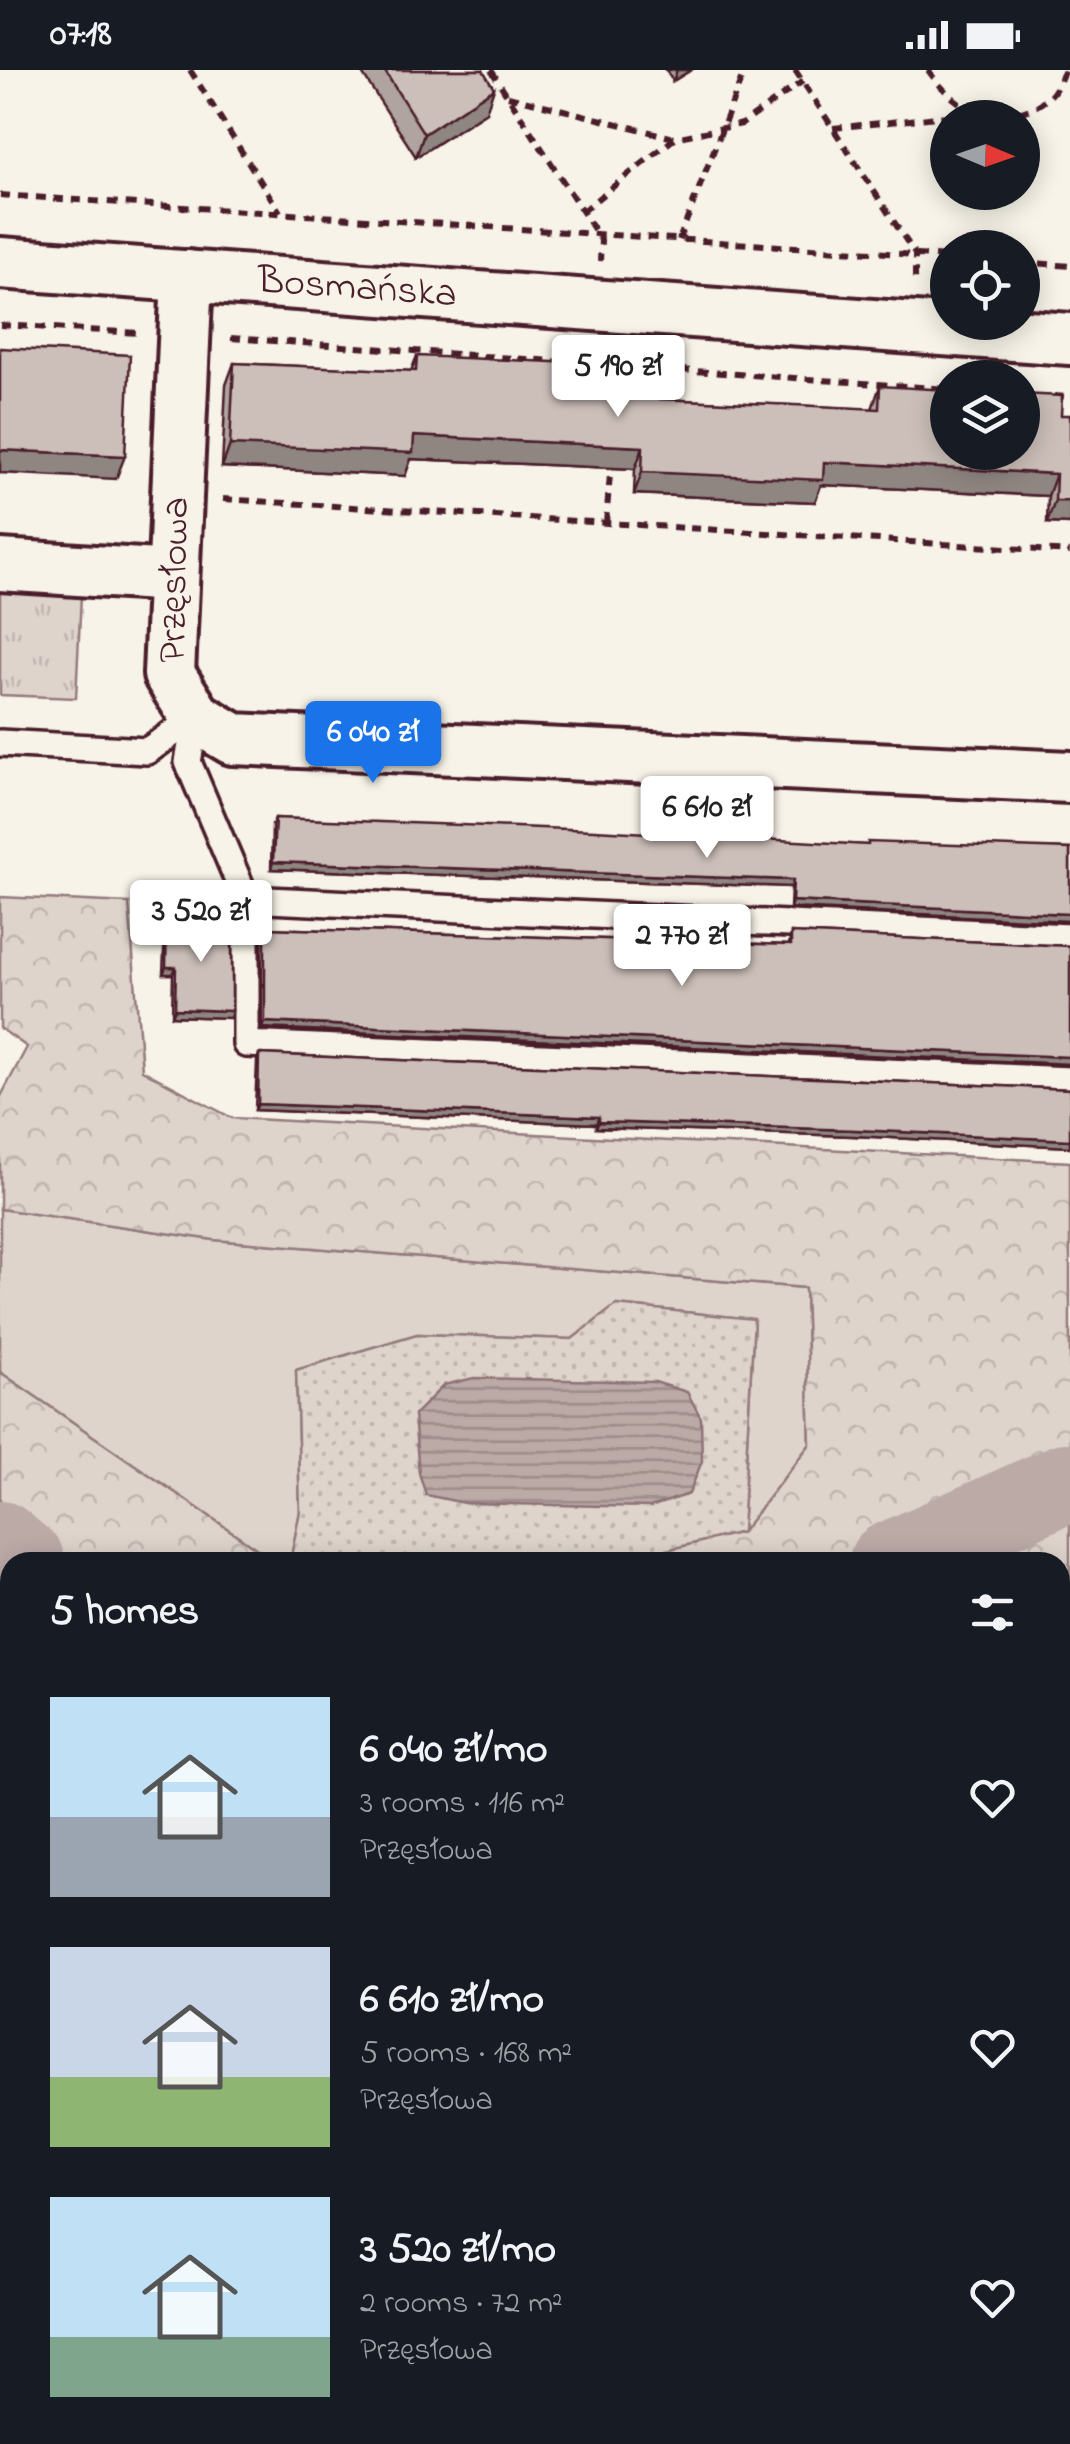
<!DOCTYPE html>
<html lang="en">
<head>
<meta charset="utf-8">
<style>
  :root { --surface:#171b24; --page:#20242c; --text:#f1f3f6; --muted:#9ea1a6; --accent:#1a73e8 }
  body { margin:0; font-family:"Indie Flower",sans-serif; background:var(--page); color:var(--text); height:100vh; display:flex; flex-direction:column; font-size:38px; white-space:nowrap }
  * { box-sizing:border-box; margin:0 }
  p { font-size:32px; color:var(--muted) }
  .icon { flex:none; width:55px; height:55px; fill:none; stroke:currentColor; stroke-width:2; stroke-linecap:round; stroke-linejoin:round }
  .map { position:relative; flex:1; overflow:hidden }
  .sheet { position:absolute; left:0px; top:1482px; width:1070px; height:892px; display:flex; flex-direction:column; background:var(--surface); border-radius:30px 30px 0 0; box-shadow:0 5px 25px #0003 }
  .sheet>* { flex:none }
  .needle { width:65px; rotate:92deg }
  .controls { position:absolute; left:930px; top:30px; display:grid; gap:20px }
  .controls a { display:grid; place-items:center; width:110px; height:110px; border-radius:50%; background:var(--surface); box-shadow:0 5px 25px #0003; font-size:50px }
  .price { position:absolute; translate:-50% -85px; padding:0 22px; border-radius:10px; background:#fff; color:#222; font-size:32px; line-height:65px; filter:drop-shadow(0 2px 5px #0008) }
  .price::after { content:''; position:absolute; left:50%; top:60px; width:30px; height:22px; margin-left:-15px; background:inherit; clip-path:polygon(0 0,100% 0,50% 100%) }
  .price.active { background:var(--accent); color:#fff }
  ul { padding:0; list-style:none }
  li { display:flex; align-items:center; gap:30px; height:250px; padding:0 50px }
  li span { display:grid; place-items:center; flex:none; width:280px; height:200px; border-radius:0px; color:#555 }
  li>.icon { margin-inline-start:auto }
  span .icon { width:120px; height:120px; fill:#fffc; stroke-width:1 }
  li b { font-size:42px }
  h2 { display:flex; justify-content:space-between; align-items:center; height:120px; padding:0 50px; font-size:42px }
  .status { display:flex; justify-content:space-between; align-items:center; height:70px; padding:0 50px; background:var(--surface); direction:ltr }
  .status svg { height:28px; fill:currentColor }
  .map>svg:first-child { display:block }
</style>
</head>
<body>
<div class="status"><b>07:18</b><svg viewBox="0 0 49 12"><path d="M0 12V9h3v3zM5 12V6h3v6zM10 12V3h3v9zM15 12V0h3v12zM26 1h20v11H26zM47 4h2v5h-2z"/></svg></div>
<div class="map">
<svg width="1070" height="2374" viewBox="0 0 1070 2374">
  <defs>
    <pattern id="forest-crowns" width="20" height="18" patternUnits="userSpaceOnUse" patternTransform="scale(2.5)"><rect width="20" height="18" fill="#ded4cc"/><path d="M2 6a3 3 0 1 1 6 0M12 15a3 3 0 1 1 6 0" fill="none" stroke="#c0b6af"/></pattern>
    <pattern id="park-tufts" width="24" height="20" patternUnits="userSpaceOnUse" patternTransform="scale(2.5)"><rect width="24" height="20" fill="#ded4cc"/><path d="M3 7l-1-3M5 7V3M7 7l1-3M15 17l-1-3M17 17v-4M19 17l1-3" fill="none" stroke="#c0b6af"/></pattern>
    <pattern id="garden-dots" width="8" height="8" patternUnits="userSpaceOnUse" patternTransform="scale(2.5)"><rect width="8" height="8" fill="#ded4cc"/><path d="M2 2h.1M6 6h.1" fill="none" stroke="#c0b6af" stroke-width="1.8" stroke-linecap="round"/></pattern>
    <pattern id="water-rules" width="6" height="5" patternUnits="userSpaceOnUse" patternTransform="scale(2.5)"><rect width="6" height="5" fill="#bcaaa7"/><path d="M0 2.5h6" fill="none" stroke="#9b8a88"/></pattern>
  </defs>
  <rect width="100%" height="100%" fill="#f7f3e8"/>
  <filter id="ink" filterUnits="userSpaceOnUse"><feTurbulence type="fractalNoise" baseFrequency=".01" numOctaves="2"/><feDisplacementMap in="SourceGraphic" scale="20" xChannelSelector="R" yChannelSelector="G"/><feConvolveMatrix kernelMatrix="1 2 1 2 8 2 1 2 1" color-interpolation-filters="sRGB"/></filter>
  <g filter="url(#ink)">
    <path fill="#ded4cc" stroke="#947a7c" stroke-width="2.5" d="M0,1139L214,1170L805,1218L810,1374L742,1462L754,1249L617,1235L572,1269L417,1264L296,1300L300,1441L290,1492H283L260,1481L0,1302Z"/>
    <g fill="url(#forest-crowns)" stroke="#947a7c" stroke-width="2.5">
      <path d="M0,827L129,833L142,1000L232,1048L1070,1092V1555L1060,1559V1492H616L742,1462L810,1374L805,1218L214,1170L0,1139V1028L27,977L0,958Z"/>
      <path d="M0,1302L260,1481L283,1492H10V1509L0,1503Z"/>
      <path d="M0,1564L10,1565V1695L0,1694Z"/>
    </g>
    <path fill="url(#park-tufts)" stroke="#947a7c" stroke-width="2.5" d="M0,522L81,525L76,628L0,625Z"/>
    <g fill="url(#garden-dots)" stroke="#947a7c" stroke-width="2.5">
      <path d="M616,1235L754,1249L742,1462L616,1492H290L300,1441L296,1300L417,1264L572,1269Z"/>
      <path d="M1070,1555V1920L1060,1917V1559Z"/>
    </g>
    <path fill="url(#water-rules)" stroke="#8e7275" stroke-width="2.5" d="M474,1308L655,1312L687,1322L701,1348L702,1391L689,1424L650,1437L464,1433L426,1425L419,1403L414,1345L444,1315Z"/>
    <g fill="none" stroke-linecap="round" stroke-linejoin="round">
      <path stroke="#8e7275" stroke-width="14" d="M871,2365L914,2374"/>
      <g stroke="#bcaaa7" stroke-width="80">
        <path d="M0,1471L25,1492"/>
        <path d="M889,1492L1065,1413H1070"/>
      </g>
      <g stroke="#4a1f2b" stroke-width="32">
        <g id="lane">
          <path d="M196,647L188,692L246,829"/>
          <path d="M0,673L147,681L196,647"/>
          <path d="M1070,867L246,829V974L1070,1010"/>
        </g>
      </g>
      <g stroke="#4a1f2b" stroke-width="58">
        <g id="street">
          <path id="s1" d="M0,193L1070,269"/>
          <path d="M187,206L169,604L196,647L233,669L1070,707"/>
          <path d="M0,495L172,506"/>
          <path d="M0,1785L10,1786"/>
          <path d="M1060,1999L1070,2002"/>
        </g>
      </g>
      <g stroke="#4a1f2b" stroke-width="6" stroke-dasharray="10 8" stroke-linecap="butt">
        <path d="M190,0L280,142"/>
        <path d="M491,0L601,170L600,191"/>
        <path d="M795,0L915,184V212"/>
        <path d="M928,0C940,17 955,33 975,41C997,50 1032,44 1049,27C1056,21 1061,8 1065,0"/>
        <path d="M508,26L674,68"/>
        <path d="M833,58L976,43"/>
        <path d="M0,125L948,187"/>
        <path d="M582,141L675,68L742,54L803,11"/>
        <path d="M679,170L745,0"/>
        <path d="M1022,192L1070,196"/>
        <path d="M0,255L139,263"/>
        <path d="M231,268L948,319"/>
        <path d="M1054,326L1070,327"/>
        <path d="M615,334L618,296"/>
        <path d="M223,429L1070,482"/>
        <path d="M606,453L611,392"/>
        <path d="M0,1720L10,1721"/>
        <path d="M1060,1924L1070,1927"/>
        <path d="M0,2041L10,2037"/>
        <path d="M0,2172L10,2175"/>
        <path d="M324,2365L325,2374"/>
        <path d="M596,2365L607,2374"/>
      </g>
      <use href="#lane" stroke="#f7f3e8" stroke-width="25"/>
      <use href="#street" stroke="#f7f3e8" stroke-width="50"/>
    </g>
    <g fill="#afa49f" stroke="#4a1f2b" stroke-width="2.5">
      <path d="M360,0H483L486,42L416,87Z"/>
      <path d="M666,0H691L673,11Z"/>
      <path d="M417,286L596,326L872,339L880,316L1061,345L1070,454L1047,453L1048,426L821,415L815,432L634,424L635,399L411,389L405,406L222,397L226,315L234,293L411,301Z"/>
      <path d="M275,748L868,775L1070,779V851L790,838L791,817L271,799L272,755Z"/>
      <path d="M167,851L230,948L172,946L173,904H163L165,858Z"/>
      <path d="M265,858L789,875L791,863L1070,876V994L262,958V865Z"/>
      <path d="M259,984L1070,1019V1077L853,1066L596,1058V1054L255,1040L257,991Z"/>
    </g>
    <g fill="#8f8682" stroke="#4a1f2b" stroke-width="2.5">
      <path d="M677,0H691L673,11Z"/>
      <path d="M494,18L486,42L416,87L424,64Z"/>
      <path d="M414,366L643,377L635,399L411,389L405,406L222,397L230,375Z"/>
      <path d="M0,380L125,386L116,409L0,403Z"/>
      <path d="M824,392L1056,404L1048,426L821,415L815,432L634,424L642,402Z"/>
      <path d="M1055,431H1070V454L1047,453Z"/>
      <path d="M273,792L793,810L791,817L271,799Z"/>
      <path d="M792,831L1070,844V851L790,838Z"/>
      <path d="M166,897H176L173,904H163Z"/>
      <path d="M175,939L232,941L230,948L172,946Z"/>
      <path d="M265,952L1070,987V994L262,958Z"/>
      <path d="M258,1034L599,1047L596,1054L255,1040Z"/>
      <path d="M599,1052L856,1060L1070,1070V1077L853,1066L596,1058Z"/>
    </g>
    <g fill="#ccbfb9" stroke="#4a1f2b" stroke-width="2.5">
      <path d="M384,0H483L494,18L424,64Z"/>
      <path d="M0,278L130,285L125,386L0,380Z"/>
      <path d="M417,286L597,294L596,326L879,339L880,316L948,320V382H1022V324L1062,326L1061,345H1070V431H1055L1056,404L824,392L823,410L642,402L643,377L414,366L413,383L230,375L234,293L416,301Z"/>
      <path d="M275,748L594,760L868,775V772L1070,779V844L792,831L793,810L273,792Z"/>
      <path d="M167,851L219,852V857H232V941L175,939L176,897H166Z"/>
      <path d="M265,858L791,875V863L1070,876V987L265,952Z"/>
      <path d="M259,984L1070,1019V1070L856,1060L599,1052V1047L258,1034Z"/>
    </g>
  </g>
  <g text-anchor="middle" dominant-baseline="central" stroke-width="8" stroke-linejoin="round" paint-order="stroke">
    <g font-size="40" fill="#4a1f2b" stroke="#f7f3e8">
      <text stroke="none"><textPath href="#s1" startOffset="358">Bosmańska</textPath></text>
      <text transform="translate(176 510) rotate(-89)">Przęsłowa</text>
    </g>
  </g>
</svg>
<div class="controls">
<a><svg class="needle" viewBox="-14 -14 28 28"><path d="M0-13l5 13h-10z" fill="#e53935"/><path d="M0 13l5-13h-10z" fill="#9ea1a6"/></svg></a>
<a><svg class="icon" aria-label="locate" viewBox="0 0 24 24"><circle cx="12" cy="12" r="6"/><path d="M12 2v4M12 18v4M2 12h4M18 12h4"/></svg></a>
<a><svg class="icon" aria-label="layers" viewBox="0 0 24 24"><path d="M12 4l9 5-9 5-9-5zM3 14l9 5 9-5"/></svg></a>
</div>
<b class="price" style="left:618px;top:350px">5 190 zł</b>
<b class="price active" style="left:373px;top:716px">6 040 zł</b>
<b class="price" style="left:707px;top:791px">6 610 zł</b>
<b class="price" style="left:201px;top:895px">3 520 zł</b>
<b class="price" style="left:682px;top:919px">2 770 zł</b>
<section class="sheet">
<h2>5 homes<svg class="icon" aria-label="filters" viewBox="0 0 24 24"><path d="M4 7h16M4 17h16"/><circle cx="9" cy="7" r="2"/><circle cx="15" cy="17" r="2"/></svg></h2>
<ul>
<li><span style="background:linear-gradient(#bfe0f5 60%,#9aa5b1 0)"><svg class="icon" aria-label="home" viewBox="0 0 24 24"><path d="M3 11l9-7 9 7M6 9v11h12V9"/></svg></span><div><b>6 040 zł/mo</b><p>3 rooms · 116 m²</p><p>Przęsłowa</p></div><svg class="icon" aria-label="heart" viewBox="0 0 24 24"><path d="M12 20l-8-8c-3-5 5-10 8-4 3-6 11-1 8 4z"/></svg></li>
<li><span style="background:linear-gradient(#c9d6e8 65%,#8fb573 0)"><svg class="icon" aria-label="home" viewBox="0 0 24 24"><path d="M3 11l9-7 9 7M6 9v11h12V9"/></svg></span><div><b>6 610 zł/mo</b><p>5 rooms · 168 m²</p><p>Przęsłowa</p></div><svg class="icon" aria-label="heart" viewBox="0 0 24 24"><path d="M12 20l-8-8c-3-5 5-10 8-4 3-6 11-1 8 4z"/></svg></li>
<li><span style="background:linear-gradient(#bfe0f5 70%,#7fa58c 0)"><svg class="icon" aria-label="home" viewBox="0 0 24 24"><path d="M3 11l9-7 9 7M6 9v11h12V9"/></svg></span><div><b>3 520 zł/mo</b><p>2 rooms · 72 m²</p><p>Przęsłowa</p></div><svg class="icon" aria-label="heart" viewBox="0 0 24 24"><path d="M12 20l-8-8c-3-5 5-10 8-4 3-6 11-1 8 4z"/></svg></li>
</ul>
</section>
</div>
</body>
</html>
